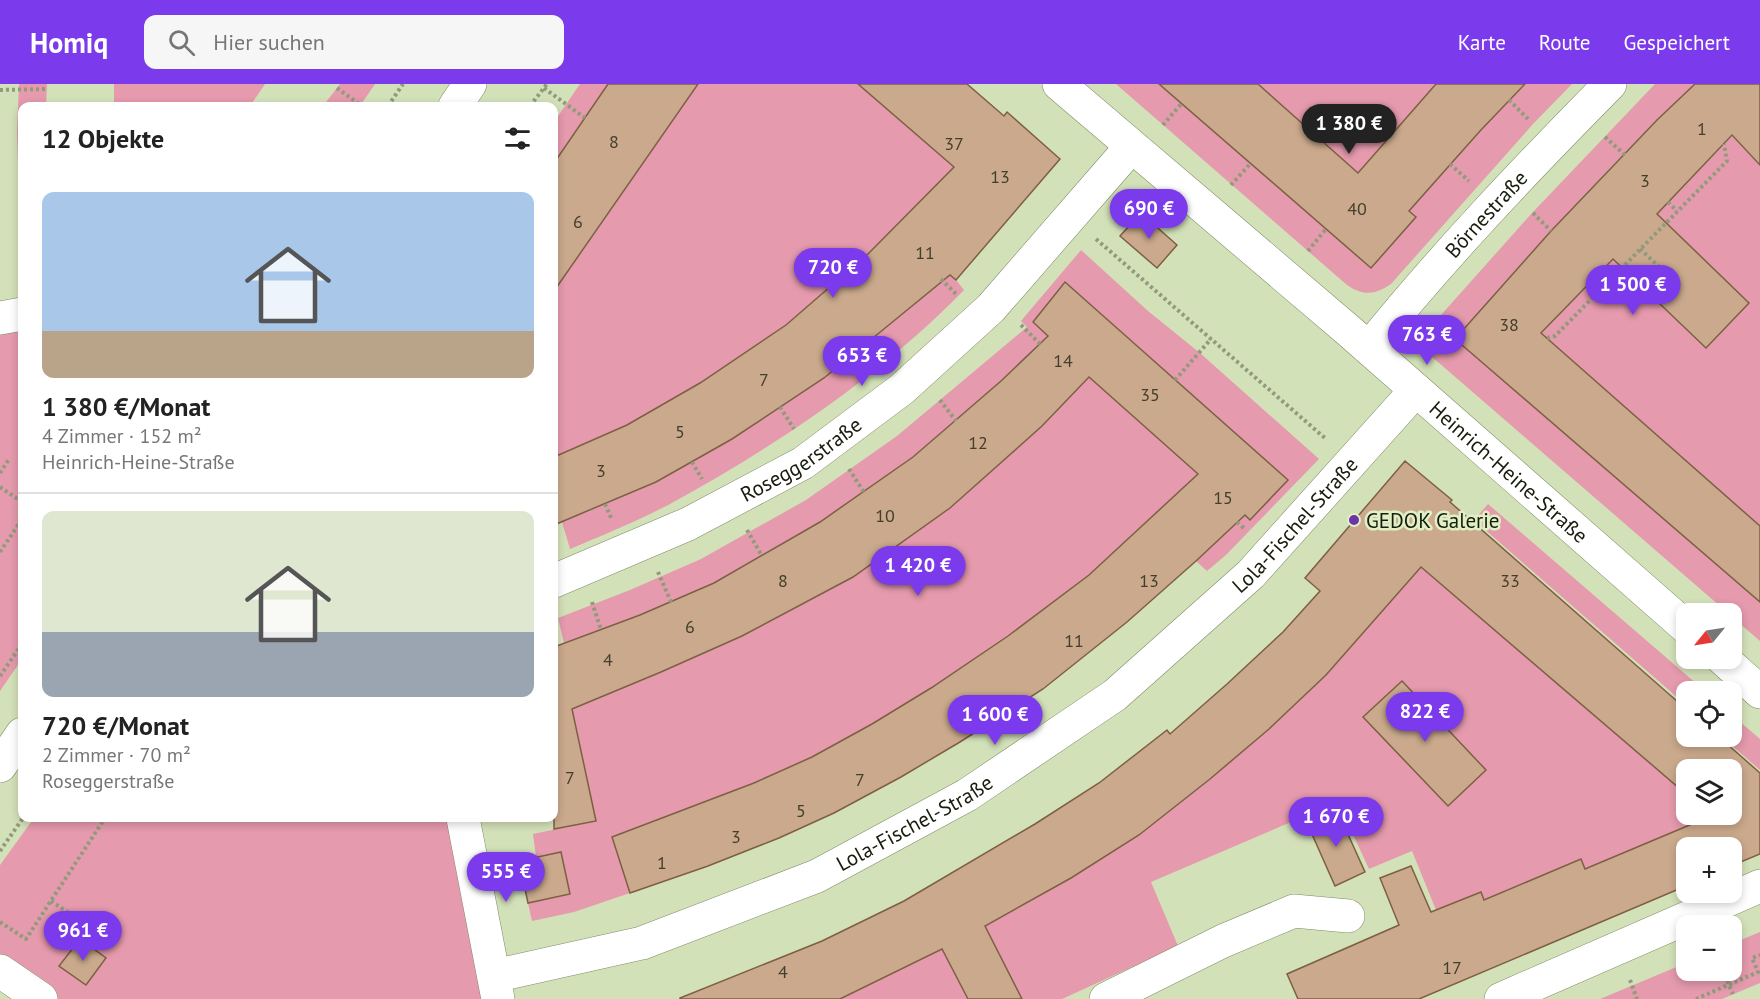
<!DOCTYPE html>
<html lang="de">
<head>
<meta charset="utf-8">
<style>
  :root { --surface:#fff; --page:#f6f6f6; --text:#222; --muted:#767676; --line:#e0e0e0; --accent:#7c3aed }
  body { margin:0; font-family:"PT Sans",sans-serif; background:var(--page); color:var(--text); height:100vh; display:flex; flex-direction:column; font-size:22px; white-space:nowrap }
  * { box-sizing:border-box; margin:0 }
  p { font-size:20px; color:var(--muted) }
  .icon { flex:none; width:33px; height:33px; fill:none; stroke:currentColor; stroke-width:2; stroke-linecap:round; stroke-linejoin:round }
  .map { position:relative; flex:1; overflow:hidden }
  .details { position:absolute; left:18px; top:18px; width:540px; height:720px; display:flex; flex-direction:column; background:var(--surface); border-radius:12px; box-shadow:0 3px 9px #0003 }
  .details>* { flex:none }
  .needle { width:39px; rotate:240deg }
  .fabs { position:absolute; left:1676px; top:519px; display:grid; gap:12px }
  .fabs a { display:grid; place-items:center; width:66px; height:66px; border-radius:12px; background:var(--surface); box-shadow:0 3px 9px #0003; font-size:30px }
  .price { position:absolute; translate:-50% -51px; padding:0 14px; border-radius:21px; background:var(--accent); color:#fff; font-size:20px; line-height:39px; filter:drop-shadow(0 2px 3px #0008) }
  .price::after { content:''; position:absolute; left:50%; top:36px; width:18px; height:14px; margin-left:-9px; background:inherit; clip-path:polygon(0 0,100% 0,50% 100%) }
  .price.active { background:#222; color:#fff }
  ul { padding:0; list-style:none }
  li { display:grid; align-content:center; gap:12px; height:318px; padding:0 24px }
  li+li { border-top:2px solid var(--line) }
  li span { display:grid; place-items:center; height:186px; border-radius:12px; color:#555 }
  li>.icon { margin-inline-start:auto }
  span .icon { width:108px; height:108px; fill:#fffc; stroke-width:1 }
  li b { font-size:26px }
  h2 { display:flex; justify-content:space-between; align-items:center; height:72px; padding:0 24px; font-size:26px }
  header { display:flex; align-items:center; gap:36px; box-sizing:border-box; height:84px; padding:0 30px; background:var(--accent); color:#fff }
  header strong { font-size:28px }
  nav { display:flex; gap:33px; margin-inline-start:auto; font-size:21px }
  .search { width:420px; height:54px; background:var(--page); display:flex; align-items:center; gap:15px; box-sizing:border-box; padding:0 21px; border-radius:12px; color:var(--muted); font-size:22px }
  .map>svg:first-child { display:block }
</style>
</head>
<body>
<header>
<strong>Homiq</strong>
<div class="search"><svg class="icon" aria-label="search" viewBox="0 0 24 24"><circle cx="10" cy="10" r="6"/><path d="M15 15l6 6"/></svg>Hier suchen</div>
<nav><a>Karte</a><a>Route</a><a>Gespeichert</a></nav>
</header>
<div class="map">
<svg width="1760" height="915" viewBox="0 0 1760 915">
  <rect width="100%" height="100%" fill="#d3e1b9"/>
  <g fill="#e59aad">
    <path d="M19,0H47L46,22H22V110L19,111L17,48Z"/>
    <path d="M114,0H265L250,22H114Z"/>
    <path d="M340,0H375L360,22H323Z"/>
    <path d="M580,0H608L554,79V38Z"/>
    <path d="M698,0H858L958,86L868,170L786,241L700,299L627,341L554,373V207Z"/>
    <path d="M1116,0H1160L1371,184L1415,133L1409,127L1480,47L1526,0H1572L1533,40L1391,200C1375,211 1363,212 1347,201Z"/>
    <path d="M1258,0H1436L1355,93L1326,68L1330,63Z"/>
    <path d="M1655,0H1695C1610,80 1532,167 1455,255L1760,518V557L1731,532V530L1728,529L1416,259L1532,129Z"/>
    <path d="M1732,52L1760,81V442L1541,250Z"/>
    <path d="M1081,166L1148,227L1200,269L1319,375L1226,471L1207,487L1196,477L1245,431L1250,436L1288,396L1065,198L1033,238L1048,252L1001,297L913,373L820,438L714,499L640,531L564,559L558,534L630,506L701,475L806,416L897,352L1027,243L1021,237Z"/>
    <path d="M947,188L956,196L964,206C879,293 776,362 670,420C638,437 603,451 570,465L562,438L655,399L733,354L827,292L915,220Z"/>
    <path d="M22,226V575L0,607V230Z"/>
    <path d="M1089,293L1198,390L1089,491L1008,552L931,604L872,640L812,673L754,699L612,753L630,809L574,828L532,837L528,819L570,809L561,769L536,773L533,750L596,737L571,625L661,588L743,552L853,493L950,424L1042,342Z"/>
    <path d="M1488,420L1705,607L1686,608V621L1474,436Z"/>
    <path d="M1407,471L1686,710V730L1709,731L1711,732L1585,785L1484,816L1480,808L1436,826L1412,767L1369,785L1338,718L1151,798L1178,862L1062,915H1022L960,900L968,915H839L932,870L1006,831L1071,794L1139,751L1210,695L1269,645L1326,591L1392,516Z"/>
    <path d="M1731,630L1760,655V686L1722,653L1731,652Z"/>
    <path d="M34,734H463L498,915H41L0,887V781Z"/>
    <path d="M1760,848V899L1722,915H1600L1686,879V886H1731V860Z"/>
  </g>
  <g fill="#caa98c" stroke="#7d5f44" stroke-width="1.5">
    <path d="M608,0H698L554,207V79Z"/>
    <path d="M858,0H967L1004,32L1007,28L1060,75L956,196L950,191L824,294L732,355L656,398L554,441V373L627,341L700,299L786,241L868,170L954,83Z"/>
    <path d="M1159,0H1258L1358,89L1436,0H1525L1480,47L1409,127L1416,133L1371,184Z"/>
    <path d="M1695,0H1760V81L1732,51L1657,130L1749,219L1706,264L1613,175L1541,249L1760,442V518L1455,255L1551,147L1657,36Z"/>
    <path d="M1141,129L1177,161L1157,184L1120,152Z"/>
    <path d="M1065,198L1288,396L1250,436L1245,431L1196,477L1127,538L1043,605L960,658L901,693L834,729L779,754L708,782L630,809L612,753L754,699L812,673L872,640L931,604L1008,552L1089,491L1198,390L1089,293L1042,342L950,424L853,493L742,552L661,588L572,625L596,737L554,745V563L640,531L714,499L820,438L913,373L1001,297L1048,252L1033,238Z"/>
    <path d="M1405,377L1452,416L1450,418L1686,625V652H1718L1760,689V770L1731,782V764H1686V802L1419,915H1298L1287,890L1399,841L1380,794L1411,782L1431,828L1481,808L1484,816L1581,775L1585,785L1711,732L1710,730H1731V686H1686V710L1421,483L1326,591L1269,645L1210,695L1139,751L1071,794L985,842L1022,915H968L942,865L840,915H680V914L822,857L904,817L1035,740L1099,699L1167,646L1170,650L1227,600L1283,548L1320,507L1305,494Z"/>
    <path d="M1402,597L1486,686L1448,722L1363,633Z"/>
    <path d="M1337,726L1365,788L1335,802L1307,739Z"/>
    <path d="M561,768L570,810L528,819L519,777Z"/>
    <path d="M80,855L106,874L86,901L59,882Z"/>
  </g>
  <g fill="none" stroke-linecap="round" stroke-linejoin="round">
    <g stroke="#7f8b66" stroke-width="34">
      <g id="minor">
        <path id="s1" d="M1059,0L1349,247L1686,543"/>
        <path d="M455,22L470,0"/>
        <path d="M0,234L22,230"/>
        <path id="s2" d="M1369,264C1444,171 1526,85 1610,0"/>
        <path id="s3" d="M554,497L688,440L803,379L902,305L991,224L1131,63"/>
        <path d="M1722,574L1760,608"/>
        <path d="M0,682L22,650"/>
        <path d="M463,734L498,915"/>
        <path d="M0,887L41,915"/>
        <path id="s4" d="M494,892L642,859L817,792L967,711L1115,611L1251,490L1416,306"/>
        <path d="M1106,915L1223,857L1294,827L1348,832"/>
        <path d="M1501,915L1760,802"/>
      </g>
    </g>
    <g stroke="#919b7c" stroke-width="4" stroke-dasharray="3 3" stroke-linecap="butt">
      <path d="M337,4L362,22"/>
      <path d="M544,4L585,34"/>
      <path d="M0,6L47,5"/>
      <path d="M1509,16L1528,35"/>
      <path d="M388,22L403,0"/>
      <path d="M530,22L547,0"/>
      <path d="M1163,41L1182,19"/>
      <path d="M1605,53L1625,71"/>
      <path d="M1450,80L1469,97"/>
      <path d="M1231,101L1251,79"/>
      <path d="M1668,118L1677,127"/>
      <path d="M1533,129L1551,147"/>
      <path d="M1096,155L1326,355"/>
      <path d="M1640,165L1667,190"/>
      <path d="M1308,167L1326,145"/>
      <path d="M1595,193L1604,203"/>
      <path d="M941,195L957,211"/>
      <path d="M1021,241L1040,260"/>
      <path d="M1547,254L1555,252L1727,77L1724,60"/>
      <path d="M872,256L887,273"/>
      <path d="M1175,296L1211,255"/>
      <path d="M940,316L956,337"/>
      <path d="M780,323L794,345"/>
      <path d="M692,378L702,395"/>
      <path d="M849,385L864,408"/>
      <path d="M0,389L9,375"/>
      <path d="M0,403L22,418"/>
      <path d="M605,420L612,436"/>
      <path d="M1237,438L1245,445"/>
      <path d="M747,446L762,472"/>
      <path d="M0,468L22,435"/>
      <path d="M658,488L671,518"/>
      <path d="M592,518L601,546"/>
      <path d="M0,592L22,560"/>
      <path d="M0,767L23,734"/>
      <path d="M51,817L93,845"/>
      <path d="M0,838L26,855L105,734"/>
      <path d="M1722,886L1733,910"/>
      <path d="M1630,896L1637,915"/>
      <path d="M1696,915L1758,888L1752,874L1760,871"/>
    </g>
    <use href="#minor" stroke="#fff" stroke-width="33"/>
  </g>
  <circle fill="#6f34aa" stroke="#e0efc6" stroke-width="2" cx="1354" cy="436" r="6"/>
  <g text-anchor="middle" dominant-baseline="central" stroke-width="5" stroke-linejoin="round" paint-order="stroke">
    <g font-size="18" fill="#443f2d">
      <text x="1702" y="44">1</text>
      <text x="614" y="57">8</text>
      <text x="954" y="59">37</text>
      <text x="1000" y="92">13</text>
      <text x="1645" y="96">3</text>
      <text x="1357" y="124">40</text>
      <text x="578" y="137">6</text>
      <text x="925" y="168">11</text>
      <text x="1509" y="240">38</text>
      <text x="1063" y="276">14</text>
      <text x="764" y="295">7</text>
      <text x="1150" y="310">35</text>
      <text x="680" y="347">5</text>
      <text x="978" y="358">12</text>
      <text x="601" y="386">3</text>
      <text x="1223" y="413">15</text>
      <text x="885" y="431">10</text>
      <text x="783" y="496">8</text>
      <text x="1149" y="496">13</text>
      <text x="1510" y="496">33</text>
      <text x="690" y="542">6</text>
      <text x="1074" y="556">11</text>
      <text x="608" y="575">4</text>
      <text x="570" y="693">7</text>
      <text x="860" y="695">7</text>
      <text x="801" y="726">5</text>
      <text x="736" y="752">3</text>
      <text x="662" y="778">1</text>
      <text x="1452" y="883">17</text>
      <text x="783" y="887">4</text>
    </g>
    <g font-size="21" fill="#171c0d" stroke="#e0efc6">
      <text stroke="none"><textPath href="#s2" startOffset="178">Börnestraße</textPath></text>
      <text stroke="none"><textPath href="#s3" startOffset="276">Roseggerstraße</textPath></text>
      <text stroke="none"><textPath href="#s1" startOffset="594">Heinrich-Heine-Straße</textPath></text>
      <text stroke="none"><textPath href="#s4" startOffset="936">Lola-Fischel-Straße</textPath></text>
      <text stroke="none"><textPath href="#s4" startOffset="450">Lola-Fischel-Straße</textPath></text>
    </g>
    <g font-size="21" fill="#171c0d" stroke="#e0efc6" text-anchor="start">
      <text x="1366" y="436">GEDOK Galerie</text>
    </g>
  </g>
</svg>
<div class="fabs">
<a><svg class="needle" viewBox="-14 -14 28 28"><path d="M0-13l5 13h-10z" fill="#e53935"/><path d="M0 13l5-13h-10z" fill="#767676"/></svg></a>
<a><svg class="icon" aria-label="locate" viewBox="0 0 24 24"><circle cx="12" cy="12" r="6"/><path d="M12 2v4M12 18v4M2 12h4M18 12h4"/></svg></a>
<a><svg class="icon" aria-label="layers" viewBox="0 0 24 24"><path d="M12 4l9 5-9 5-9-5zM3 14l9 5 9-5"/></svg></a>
<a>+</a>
<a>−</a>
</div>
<b class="price active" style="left:1349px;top:71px">1 380 €</b>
<b class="price" style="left:1149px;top:156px">690 €</b>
<b class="price" style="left:833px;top:215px">720 €</b>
<b class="price" style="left:1633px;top:232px">1 500 €</b>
<b class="price" style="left:1427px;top:282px">763 €</b>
<b class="price" style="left:862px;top:303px">653 €</b>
<b class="price" style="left:918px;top:513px">1 420 €</b>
<b class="price" style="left:1425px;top:659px">822 €</b>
<b class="price" style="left:995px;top:662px">1 600 €</b>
<b class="price" style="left:1336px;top:764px">1 670 €</b>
<b class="price" style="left:506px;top:819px">555 €</b>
<b class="price" style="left:83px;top:878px">961 €</b>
<section class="details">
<h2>12 Objekte<svg class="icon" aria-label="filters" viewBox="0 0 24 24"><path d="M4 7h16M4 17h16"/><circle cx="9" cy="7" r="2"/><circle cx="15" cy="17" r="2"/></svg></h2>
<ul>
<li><span style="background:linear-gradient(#a9c7e8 75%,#b9a48a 0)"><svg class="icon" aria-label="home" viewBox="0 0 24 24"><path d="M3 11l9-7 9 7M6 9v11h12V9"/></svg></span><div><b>1 380 €/Monat</b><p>4 Zimmer · 152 m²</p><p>Heinrich-Heine-Straße</p></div></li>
<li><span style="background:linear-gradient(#dfe7d0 65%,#9aa5b1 0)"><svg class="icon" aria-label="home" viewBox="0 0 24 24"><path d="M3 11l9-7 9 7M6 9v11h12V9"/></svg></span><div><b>720 €/Monat</b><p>2 Zimmer · 70 m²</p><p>Roseggerstraße</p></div></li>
</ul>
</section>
</div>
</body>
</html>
